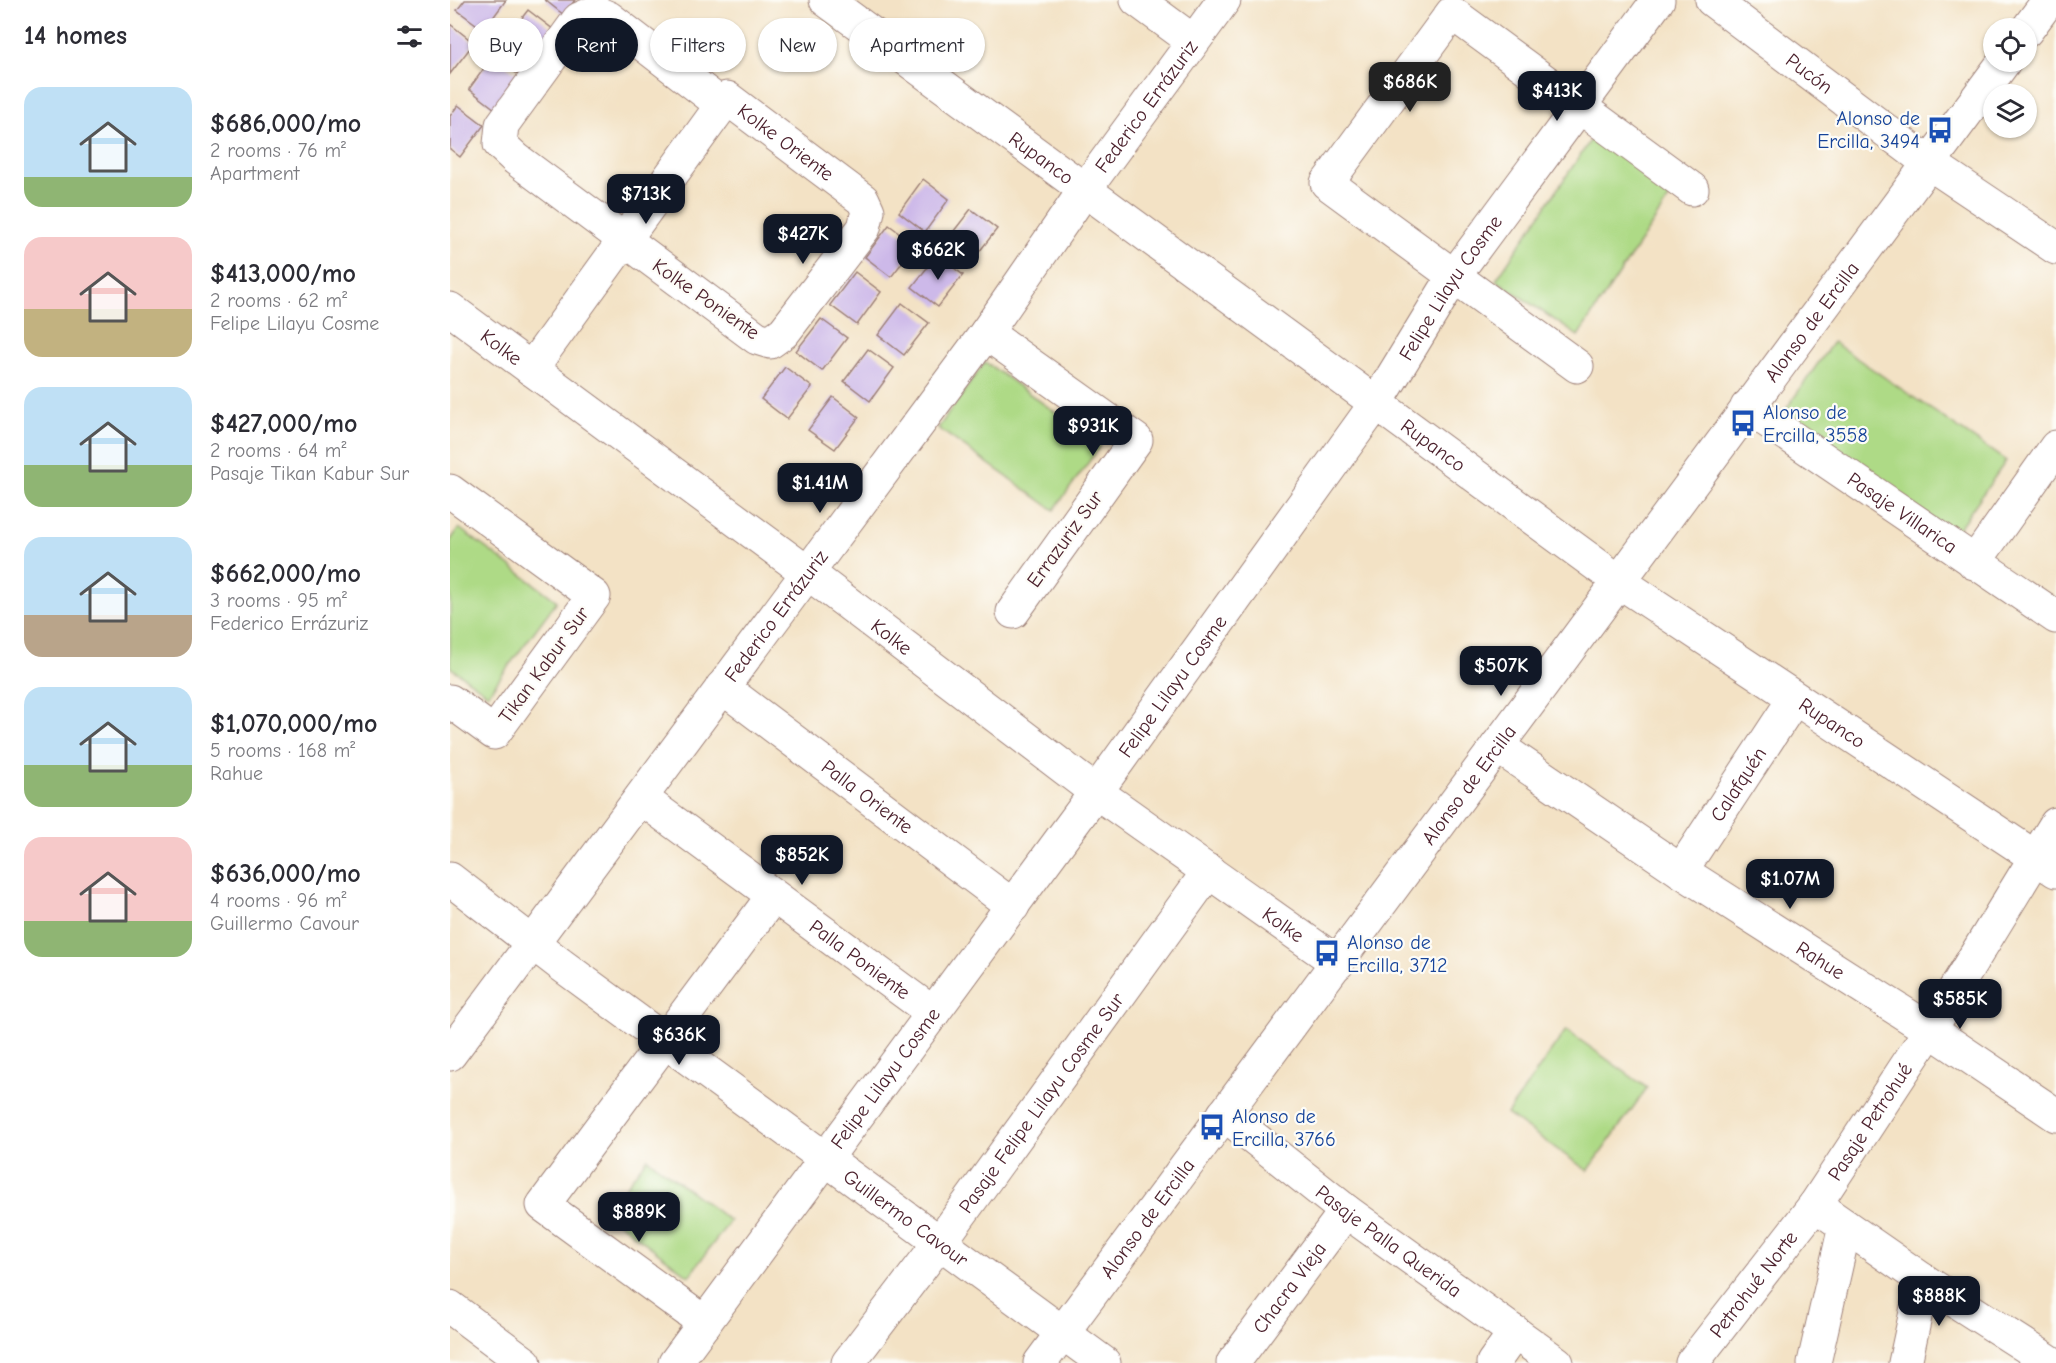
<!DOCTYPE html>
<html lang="en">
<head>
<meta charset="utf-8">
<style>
  :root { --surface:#fff; --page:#f2f2f3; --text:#2b2b33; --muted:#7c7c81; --accent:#111827 }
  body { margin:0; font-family:"Comic Neue",sans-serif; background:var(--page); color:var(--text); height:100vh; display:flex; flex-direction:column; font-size:22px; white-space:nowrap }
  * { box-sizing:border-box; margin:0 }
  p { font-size:20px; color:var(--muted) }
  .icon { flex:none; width:33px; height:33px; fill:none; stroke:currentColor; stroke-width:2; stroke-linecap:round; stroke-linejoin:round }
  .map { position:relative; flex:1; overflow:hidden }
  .side { display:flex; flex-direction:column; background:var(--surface); width:450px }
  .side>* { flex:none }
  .guide { position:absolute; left:18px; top:18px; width:570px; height:54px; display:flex; gap:12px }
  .controls { position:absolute; left:1533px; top:18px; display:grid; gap:12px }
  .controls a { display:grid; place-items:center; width:54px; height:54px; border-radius:50%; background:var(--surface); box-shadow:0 2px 4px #0004; font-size:30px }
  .price { position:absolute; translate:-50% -51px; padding:0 14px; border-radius:12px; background:var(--accent); color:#fff; font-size:20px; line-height:39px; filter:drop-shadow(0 2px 3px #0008) }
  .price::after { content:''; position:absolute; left:50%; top:36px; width:18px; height:14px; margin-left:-9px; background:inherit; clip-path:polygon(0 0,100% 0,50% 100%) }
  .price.selected { background:#222; color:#fff }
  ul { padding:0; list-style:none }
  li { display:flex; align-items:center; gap:18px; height:150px; padding:0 24px }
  li span { display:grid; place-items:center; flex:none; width:168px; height:120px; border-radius:18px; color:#555 }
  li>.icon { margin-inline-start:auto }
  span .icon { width:72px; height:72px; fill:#fffc; stroke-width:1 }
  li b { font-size:26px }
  h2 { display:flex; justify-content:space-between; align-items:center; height:72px; padding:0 24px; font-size:26px }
  .pill { padding:0 21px; border-radius:27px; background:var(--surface); box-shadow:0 2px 4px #0004; font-size:21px; line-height:54px }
  .pill.selected { background:var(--accent); color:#fff }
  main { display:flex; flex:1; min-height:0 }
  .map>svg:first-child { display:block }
</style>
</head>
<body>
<main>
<section class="side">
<h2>14 homes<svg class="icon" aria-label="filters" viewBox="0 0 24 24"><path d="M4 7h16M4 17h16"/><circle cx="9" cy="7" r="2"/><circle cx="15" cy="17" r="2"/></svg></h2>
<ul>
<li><span style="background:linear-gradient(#bfe0f5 75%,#8fb573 0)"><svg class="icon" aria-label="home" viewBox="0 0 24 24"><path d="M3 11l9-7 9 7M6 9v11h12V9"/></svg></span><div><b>$686,000/mo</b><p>2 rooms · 76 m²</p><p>Apartment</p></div></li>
<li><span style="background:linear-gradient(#f6c9c9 60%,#c2b280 0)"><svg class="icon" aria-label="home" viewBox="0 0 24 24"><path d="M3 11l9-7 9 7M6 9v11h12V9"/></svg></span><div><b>$413,000/mo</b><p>2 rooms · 62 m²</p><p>Felipe Lilayu Cosme</p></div></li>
<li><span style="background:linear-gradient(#bfe0f5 65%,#8fb573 0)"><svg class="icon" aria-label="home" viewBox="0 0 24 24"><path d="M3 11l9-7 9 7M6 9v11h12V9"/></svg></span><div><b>$427,000/mo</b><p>2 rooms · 64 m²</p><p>Pasaje Tikan Kabur Sur</p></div></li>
<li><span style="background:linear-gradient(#bfe0f5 65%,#b9a48a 0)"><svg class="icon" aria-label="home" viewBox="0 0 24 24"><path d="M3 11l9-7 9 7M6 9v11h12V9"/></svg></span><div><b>$662,000/mo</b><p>3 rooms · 95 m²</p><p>Federico Errázuriz</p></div></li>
<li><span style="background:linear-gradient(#bfe0f5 65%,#8fb573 0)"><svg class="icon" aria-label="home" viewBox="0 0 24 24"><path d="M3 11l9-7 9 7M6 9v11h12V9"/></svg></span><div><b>$1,070,000/mo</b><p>5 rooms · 168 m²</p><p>Rahue</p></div></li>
<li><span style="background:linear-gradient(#f6c9c9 70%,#8fb573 0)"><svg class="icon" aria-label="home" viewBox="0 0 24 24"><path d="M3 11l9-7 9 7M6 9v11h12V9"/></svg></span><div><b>$636,000/mo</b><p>4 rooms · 96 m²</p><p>Guillermo Cavour</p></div></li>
</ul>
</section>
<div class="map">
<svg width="1606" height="1363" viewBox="0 0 1606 1363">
  <rect width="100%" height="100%" fill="#fdfcf7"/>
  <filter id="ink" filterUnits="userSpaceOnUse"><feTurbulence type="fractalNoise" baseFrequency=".0167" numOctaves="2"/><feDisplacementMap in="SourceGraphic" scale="12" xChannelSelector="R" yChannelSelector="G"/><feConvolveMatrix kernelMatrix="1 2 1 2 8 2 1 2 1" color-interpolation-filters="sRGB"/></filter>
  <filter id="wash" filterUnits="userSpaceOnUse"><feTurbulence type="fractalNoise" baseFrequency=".008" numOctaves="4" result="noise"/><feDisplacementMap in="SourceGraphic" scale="24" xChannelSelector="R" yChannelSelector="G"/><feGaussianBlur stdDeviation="1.35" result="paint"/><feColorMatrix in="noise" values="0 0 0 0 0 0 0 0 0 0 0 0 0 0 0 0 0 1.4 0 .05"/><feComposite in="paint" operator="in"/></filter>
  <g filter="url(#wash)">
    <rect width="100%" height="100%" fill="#f3e2c5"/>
    <g fill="#aeda86" stroke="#7c7c58" stroke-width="1.5">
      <path d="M1146,132L1226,188L1128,336L1046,280Z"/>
      <path d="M1383,342L1556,461L1504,535L1331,416Z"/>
      <path d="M535,362L651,445L604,510L488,428Z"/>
      <path d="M9,528L107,601L38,694L0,667V541Z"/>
      <path d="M1116,1030L1197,1088L1138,1171L1057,1114Z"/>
      <path d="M197,1158L280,1221L239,1276L156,1213Z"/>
    </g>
    <g id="blocks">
      <g fill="#cdb9e9">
        <path d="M15,0H56L34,30L7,10Z"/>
        <path d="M95,0H125L114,15Z"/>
        <path d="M78,10L104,30L80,62L53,42Z"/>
        <path d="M0,24L24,43L0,74Z"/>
        <path d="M43,56L70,76L45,109L19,89Z"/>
        <path d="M8,105L34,125L10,157L0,149V116Z"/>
        <path d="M473,179L499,199L475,232L449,212Z"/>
        <path d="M521,209L547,229L522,261L496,241Z"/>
        <path d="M439,225L466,245L441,277L415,257Z"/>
        <path d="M487,255L513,275L488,307L462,287Z"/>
        <path d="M405,272L431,292L407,325L380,305Z"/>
        <path d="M452,303L479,323L454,355L428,335Z"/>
        <path d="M371,319L397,338L372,371L346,351Z"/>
        <path d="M418,349L444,368L420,401L394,381Z"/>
        <path d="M335,367L362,387L337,419L311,399Z"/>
        <path d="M383,397L409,417L385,449L358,430Z"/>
      </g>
    </g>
  </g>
  <g filter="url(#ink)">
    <use href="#blocks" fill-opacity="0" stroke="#9e8078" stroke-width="1.5"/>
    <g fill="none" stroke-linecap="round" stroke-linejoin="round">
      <g stroke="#9e8078" stroke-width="35">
        <g id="minor">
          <path id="s1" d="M376,0L1170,582L1606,871"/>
          <path d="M687,0L743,41"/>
          <path id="s2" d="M1262,0L1479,163L1606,248"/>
          <path d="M1576,31L1599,0"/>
          <path id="s3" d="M0,309L358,573L646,792L888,963"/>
          <path d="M536,333L686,440L563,612"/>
          <path d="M1127,366L877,183L1002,13L1242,189"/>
          <path id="s4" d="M81,369L277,98L413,200L418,211L414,228L334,332L320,342L307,338L66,159L50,144L52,125L129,19L145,12L159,18L272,105"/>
          <path id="s5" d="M1297,407L1606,617"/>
          <path d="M0,491L144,596L44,733L0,701"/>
          <path d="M1524,563L1606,447"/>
          <path id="s6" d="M272,687L563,906"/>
          <path id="s7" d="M1047,746L1231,871L1480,1030L1606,1115"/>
          <path id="s8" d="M191,798L483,1013"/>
          <path id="s9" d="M1231,871L1344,699"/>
          <path id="s10" d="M0,879L110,964L654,1363"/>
          <path id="s11" d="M0,1054L536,333L636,188L774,0"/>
          <path id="s12" d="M774,1114L896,1211L1107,1363"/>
          <path d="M1365,1205L1473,1280L1602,1363"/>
          <path d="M0,1307L75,1363"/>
          <path d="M255,1323L93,1205L323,896"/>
          <path id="s13" d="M225,1363L646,792L927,402L1004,276L1208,0"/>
          <path id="s14" d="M398,1363L491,1241L759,871"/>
          <path id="s15" d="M590,1363L1554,62"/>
          <path id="s16" d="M783,1363L896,1211"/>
          <path d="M1043,1363L1065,1332"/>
          <path id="s17" d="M1242,1363L1365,1205L1480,1030L1606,824"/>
          <path d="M1364,1363L1395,1226"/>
          <path d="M1455,1363L1473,1280"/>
        </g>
      </g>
      <use href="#minor" stroke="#fff" stroke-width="33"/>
    </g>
  </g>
  <defs>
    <g id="bus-bare" transform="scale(2.07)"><path d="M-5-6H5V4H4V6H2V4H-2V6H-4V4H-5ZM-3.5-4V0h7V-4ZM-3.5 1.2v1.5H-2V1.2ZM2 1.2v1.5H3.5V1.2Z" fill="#1a4fb4" stroke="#fdfcf7" stroke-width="2.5" paint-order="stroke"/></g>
  </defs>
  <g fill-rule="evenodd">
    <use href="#bus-bare" x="1490" y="130"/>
    <use href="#bus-bare" x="1293" y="423"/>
    <use href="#bus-bare" x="877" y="953"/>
    <use href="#bus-bare" x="762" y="1127"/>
  </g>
  <g text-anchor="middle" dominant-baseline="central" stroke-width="4.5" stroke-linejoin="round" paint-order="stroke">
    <g font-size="20" fill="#4a1f2b" stroke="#fdfcf7">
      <text stroke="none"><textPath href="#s2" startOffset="122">Pucón</textPath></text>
      <text stroke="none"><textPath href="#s11" startOffset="1176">Federico Errázuriz</textPath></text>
      <text stroke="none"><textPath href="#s4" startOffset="408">Kolke Oriente</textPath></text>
      <text stroke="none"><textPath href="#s1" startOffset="267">Rupanco</textPath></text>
      <text stroke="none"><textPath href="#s13" startOffset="1326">Felipe Lilayu Cosme</textPath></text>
      <text transform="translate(256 299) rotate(35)">Kolke Poniente</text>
      <text stroke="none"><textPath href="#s15" startOffset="1296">Alonso de Ercilla</textPath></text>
      <text stroke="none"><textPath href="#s3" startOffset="64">Kolke</textPath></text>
      <text stroke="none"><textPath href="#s1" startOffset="753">Rupanco</textPath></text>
      <text stroke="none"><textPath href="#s5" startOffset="188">Pasaje Villarica</textPath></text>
      <text transform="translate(615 539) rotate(-54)">Errazuriz Sur</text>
      <text stroke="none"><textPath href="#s11" startOffset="546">Federico Errázuriz</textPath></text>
      <text stroke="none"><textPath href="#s3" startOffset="550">Kolke</textPath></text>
      <text transform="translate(94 665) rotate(-54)">Tikan Kabur Sur</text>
      <text stroke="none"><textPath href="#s13" startOffset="840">Felipe Lilayu Cosme</textPath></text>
      <text stroke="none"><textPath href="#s1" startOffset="1239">Rupanco</textPath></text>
      <text stroke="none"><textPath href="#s15" startOffset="720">Alonso de Ercilla</textPath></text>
      <text stroke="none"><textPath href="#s9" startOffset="104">Calafquén</textPath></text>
      <text stroke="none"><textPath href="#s6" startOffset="182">Palla Oriente</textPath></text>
      <text stroke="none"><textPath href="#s3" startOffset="1036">Kolke</textPath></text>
      <text stroke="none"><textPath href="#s8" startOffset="272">Palla Poniente</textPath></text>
      <text stroke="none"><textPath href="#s7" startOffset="388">Rahue</textPath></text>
      <text stroke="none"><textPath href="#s13" startOffset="354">Felipe Lilayu Cosme</textPath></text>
      <text stroke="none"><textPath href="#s14" startOffset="324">Pasaje Felipe Lilayu Cosme Sur</textPath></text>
      <text stroke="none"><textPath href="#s17" startOffset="300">Pasaje Petrohué</textPath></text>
      <text stroke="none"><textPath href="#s10" startOffset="568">Guillermo Cavour</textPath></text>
      <text stroke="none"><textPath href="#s15" startOffset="180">Alonso de Ercilla</textPath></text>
      <text stroke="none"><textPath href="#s12" startOffset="208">Pasaje Palla Querida</textPath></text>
      <text stroke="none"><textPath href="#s17" startOffset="100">Petrohué Norte</textPath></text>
      <text stroke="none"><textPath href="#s16" startOffset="94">Chacra Vieja</textPath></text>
    </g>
    <g font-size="20" fill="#164399" stroke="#fdfcf7" text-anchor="start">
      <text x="1470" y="118" text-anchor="end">Alonso de<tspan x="1470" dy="23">Ercilla, 3494</tspan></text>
      <text x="1313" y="412">Alonso de<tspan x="1313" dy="23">Ercilla, 3558</tspan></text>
      <text x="897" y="942">Alonso de<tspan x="897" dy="23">Ercilla, 3712</tspan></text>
      <text x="782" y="1116">Alonso de<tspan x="782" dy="23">Ercilla, 3766</tspan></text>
    </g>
  </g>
</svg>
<div class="controls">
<a><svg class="icon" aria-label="locate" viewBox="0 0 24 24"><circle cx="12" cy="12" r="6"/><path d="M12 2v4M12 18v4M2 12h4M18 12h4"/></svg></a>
<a><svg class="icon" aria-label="layers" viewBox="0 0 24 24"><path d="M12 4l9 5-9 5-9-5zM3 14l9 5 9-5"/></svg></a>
</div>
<b class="price selected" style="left:960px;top:113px">$686K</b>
<b class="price" style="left:1107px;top:122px">$413K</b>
<b class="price" style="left:196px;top:225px">$713K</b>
<b class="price" style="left:353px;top:265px">$427K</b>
<b class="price" style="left:488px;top:281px">$662K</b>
<b class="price" style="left:643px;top:457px">$931K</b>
<b class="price" style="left:370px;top:514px">$1.41M</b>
<b class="price" style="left:1051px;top:697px">$507K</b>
<b class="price" style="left:352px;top:886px">$852K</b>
<b class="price" style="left:1340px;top:910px">$1.07M</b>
<b class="price" style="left:1510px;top:1030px">$585K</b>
<b class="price" style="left:229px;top:1066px">$636K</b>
<b class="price" style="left:189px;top:1243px">$889K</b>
<b class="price" style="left:1489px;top:1327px">$888K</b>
<div class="guide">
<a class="pill">Buy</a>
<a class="pill selected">Rent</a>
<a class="pill">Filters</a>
<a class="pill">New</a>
<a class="pill">Apartment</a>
</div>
</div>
</main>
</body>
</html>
